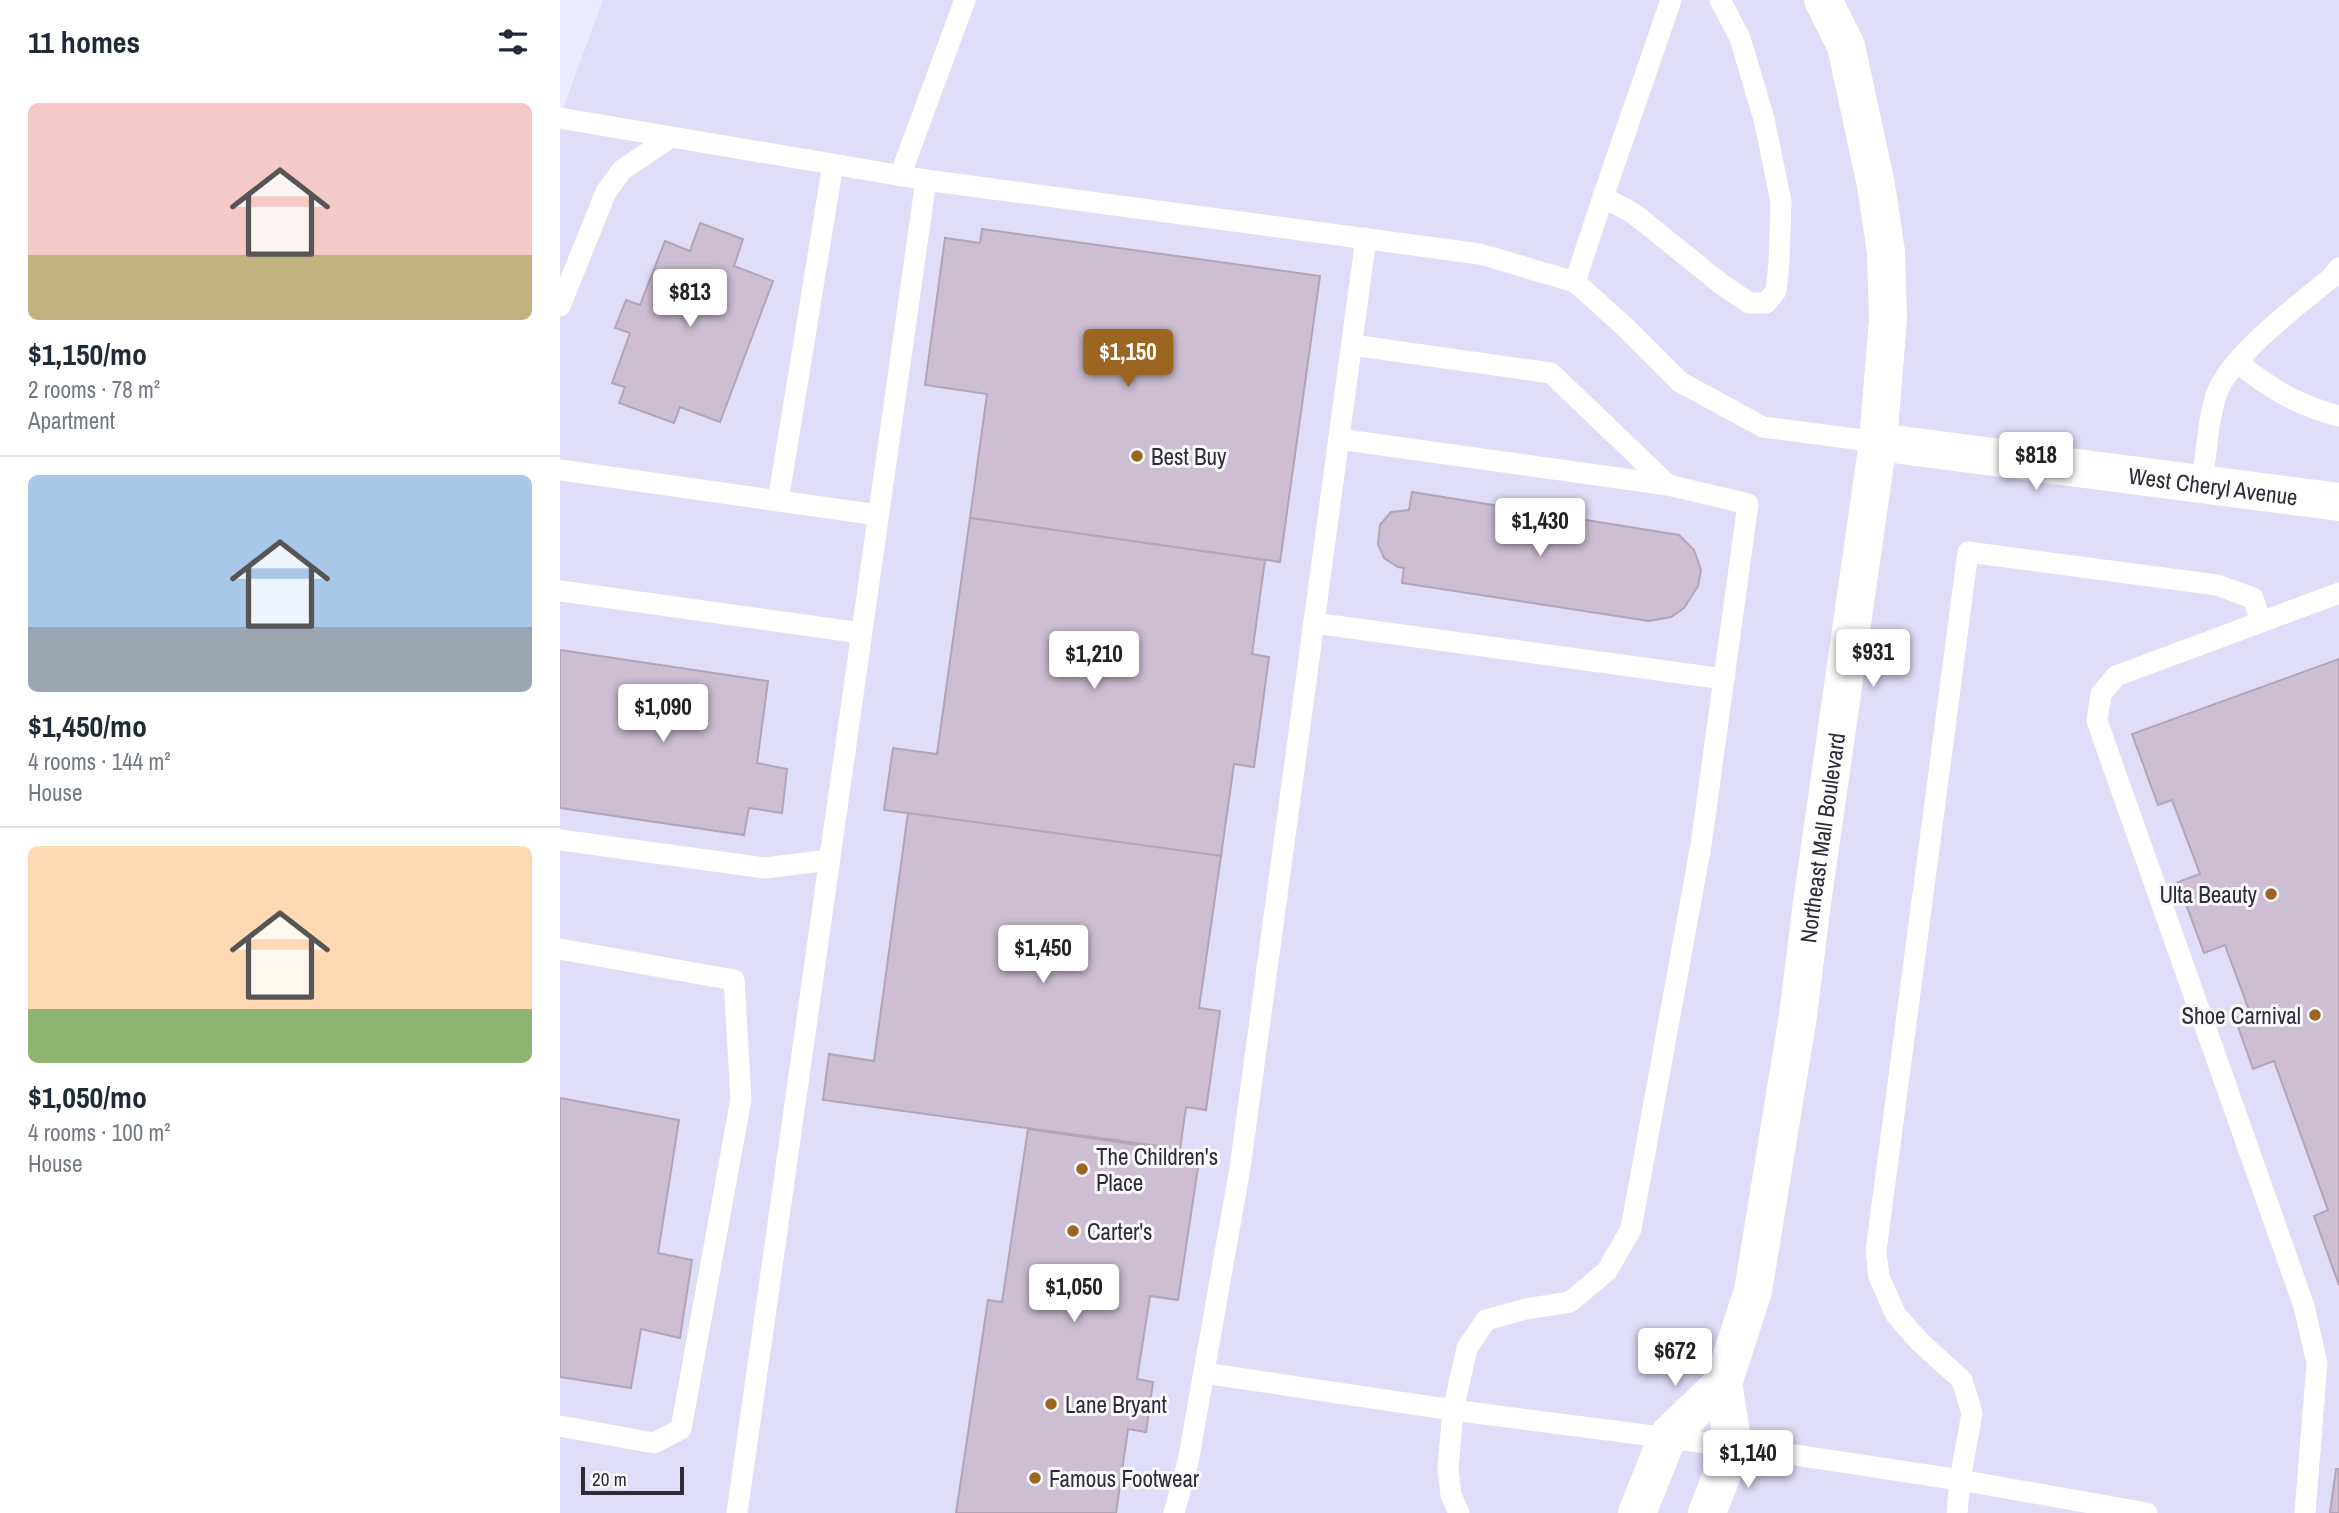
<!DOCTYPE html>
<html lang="en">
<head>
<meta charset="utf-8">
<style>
  :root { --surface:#fff; --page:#f6f6f7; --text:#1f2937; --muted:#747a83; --line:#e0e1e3; --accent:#9d6522 }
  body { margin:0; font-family:"Archivo Narrow",sans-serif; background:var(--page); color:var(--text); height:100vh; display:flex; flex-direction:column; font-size:26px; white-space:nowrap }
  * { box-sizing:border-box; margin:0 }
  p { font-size:23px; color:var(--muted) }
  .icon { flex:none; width:38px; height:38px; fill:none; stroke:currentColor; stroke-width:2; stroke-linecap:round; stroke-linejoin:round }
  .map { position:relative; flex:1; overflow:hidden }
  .drawer { display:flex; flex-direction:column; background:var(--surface); width:560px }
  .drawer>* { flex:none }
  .scale { position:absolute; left:21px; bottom:18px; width:103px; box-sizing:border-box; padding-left:7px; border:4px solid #2e2d37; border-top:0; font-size:19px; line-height:24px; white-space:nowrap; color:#2e2d37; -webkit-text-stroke:5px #f9f9fe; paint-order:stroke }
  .price { position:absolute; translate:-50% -60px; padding:0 16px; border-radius:7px; background:#fff; color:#222; font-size:23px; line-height:46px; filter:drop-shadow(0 2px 4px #0008) }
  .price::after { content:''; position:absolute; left:50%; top:42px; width:21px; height:16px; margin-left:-10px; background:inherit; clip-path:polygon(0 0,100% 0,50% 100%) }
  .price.selected { background:var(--accent); color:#fff }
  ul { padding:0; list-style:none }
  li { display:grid; align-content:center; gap:14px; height:371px; padding:0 28px }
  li+li { border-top:2px solid var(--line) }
  li span { display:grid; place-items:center; height:217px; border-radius:10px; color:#555 }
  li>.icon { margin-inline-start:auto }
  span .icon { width:126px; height:126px; fill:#fffc; stroke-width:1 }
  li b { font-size:30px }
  h2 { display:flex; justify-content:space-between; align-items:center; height:84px; padding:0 28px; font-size:30px }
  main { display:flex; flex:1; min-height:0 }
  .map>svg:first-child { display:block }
</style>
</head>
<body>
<main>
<section class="drawer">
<h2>11 homes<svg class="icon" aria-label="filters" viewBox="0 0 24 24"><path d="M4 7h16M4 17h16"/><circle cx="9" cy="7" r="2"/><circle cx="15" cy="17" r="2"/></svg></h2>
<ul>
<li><span style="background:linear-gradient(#f6c9c9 70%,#c2b280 0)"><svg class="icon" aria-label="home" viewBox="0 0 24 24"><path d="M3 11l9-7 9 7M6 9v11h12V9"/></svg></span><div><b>$1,150/mo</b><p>2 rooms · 78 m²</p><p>Apartment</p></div></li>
<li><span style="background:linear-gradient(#a9c7e8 70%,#9aa5b1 0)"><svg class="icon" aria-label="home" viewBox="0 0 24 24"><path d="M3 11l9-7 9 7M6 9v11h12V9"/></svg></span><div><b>$1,450/mo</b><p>4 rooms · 144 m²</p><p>House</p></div></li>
<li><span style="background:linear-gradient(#ffd9b3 75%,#8fb573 0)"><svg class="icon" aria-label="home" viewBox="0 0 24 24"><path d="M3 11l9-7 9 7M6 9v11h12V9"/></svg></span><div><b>$1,050/mo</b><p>4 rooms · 100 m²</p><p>House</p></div></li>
</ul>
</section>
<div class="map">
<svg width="1779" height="1513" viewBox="0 0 1779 1513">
  <rect width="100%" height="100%" fill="#ebeafe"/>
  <path fill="#dfddf7" d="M43,0H1779V1513H0V117Z"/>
  <g fill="#cdbed3" stroke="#b2a4b8" stroke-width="2">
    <path d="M140,223L183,239L174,266L213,281L160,422L120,407L114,423L59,403L65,387L52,383L70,333L55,328L66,300L80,305L105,241L130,251Z"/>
    <path d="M422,229L760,276L720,562L410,518L427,394L365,385L385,238L420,243Z"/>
    <path d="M852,492L1119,535L1134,550L1141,570L1138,586L1124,608L1111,617L1089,621L842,583L844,568L838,567L824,558L818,544L820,525L831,512L849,510Z"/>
    <path d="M410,518L705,560L692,654L709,657L694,767L674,764L661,856L324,810L333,748L377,754Z"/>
    <path d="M0,650L208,681L197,763L227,769L222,813L189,808L184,835L0,808Z"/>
    <path d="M1779,659V1285L1754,1216L1768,1210L1714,1061L1693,1069L1675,1018L1690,1013L1665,945L1644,953L1618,882L1640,874L1612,800L1598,805L1572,734Z"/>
    <path d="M348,813L661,856L639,1008L660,1011L646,1110L626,1107L620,1149L263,1100L269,1054L314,1061Z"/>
    <path d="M0,1098L119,1120L98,1253L132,1260L120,1338L81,1329L71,1388L0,1377Z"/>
    <path d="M468,1129L640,1154L618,1300L590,1296L577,1379L593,1382L586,1432L568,1429L556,1513H396L428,1300L442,1302Z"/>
    <path d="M1776,1469H1779V1513H1770Z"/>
  </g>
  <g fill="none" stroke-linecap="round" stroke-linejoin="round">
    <g stroke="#fff" stroke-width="21">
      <path d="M0,118L366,180L920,254L1015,282L1064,326L1120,382L1203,427L1318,442"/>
      <path d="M340,176L405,0"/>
      <path d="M1043,197L1111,0"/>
      <path d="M1015,282L1043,197L1073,213L1160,283L1189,303H1206L1216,291L1219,263L1221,202L1204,119L1180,38L1160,0"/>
      <path d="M0,306L46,192L62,170L111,137"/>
      <path d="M792,345L991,373L1108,485"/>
      <path d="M1677,362C1709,388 1739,406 1779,416"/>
      <path d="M779,439L1108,485L1188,504L1141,845L1071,1229L1047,1271L1010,1302L965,1309L926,1320L907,1348L893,1410L888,1468L891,1495L899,1513"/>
      <path d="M0,470L318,515"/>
      <path d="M1642,485C1646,458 1648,412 1659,388C1677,351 1738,305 1771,278L1779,268"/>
      <path d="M218,501L273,164"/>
      <path d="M0,591L301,633"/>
      <path d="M754,623L1164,679"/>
      <path d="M0,840L205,868L269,860"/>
      <path d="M0,949L174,980L181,1099L121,1429L94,1443L0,1426"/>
      <path d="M644,1373L893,1410L1209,1451L1400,1480L1587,1513"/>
      <path d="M177,1513L366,180"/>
      <path d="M614,1513L628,1462L680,1168L806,238"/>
      <path d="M1397,1513L1400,1480L1412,1413L1402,1380L1360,1342L1336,1315L1319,1277L1316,1251L1408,552L1657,585L1693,598L1701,622"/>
      <path d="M1745,1513L1757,1363L1744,1306L1537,721L1541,694L1556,676L1779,593"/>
    </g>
    <g stroke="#fff" stroke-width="38">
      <path id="s1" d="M1318,442L1779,502"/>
      <path d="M1077,1513L1108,1436L1163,1383"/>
      <path id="s2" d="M1147,1513L1173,1446L1163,1383L1193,1291L1238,1016L1251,910L1318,442L1328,319L1326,252L1316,185L1286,46L1263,0"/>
    </g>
  </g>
  <g fill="#9d6522" stroke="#f9f9fe" stroke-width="2.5">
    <circle cx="577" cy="456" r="7"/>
    <circle cx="1711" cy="894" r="7"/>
    <circle cx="1755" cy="1015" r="7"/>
    <circle cx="522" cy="1169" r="7"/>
    <circle cx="513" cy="1231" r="7"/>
    <circle cx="491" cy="1404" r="7"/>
    <circle cx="475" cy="1478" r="7"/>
  </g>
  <g text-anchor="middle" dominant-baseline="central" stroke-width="6" stroke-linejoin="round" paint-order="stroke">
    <g font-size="23" fill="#2e2d37" stroke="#f9f9fe" text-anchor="start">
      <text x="591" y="456">Best Buy</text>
      <text x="1697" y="894" text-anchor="end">Ulta Beauty</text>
      <text x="1741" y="1015" text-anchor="end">Shoe Carnival</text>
      <text x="536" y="1156">The Children's<tspan x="536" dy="26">Place</tspan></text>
      <text x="527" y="1231">Carter's</text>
      <text x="505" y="1404">Lane Bryant</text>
      <text x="489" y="1478">Famous Footwear</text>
    </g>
    <g font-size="23" fill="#2e2d37" stroke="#f9f9fe">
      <text stroke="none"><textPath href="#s1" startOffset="338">West Cheryl Avenue</textPath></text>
      <text stroke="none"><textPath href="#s2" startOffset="691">Northeast Mall Boulevard</textPath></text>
    </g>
  </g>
</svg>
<div class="scale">20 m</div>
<b class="price" style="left:130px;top:329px">$813</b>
<b class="price selected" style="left:568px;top:389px">$1,150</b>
<b class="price" style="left:1476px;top:492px">$818</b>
<b class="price" style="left:980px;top:558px">$1,430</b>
<b class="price" style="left:1313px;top:689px">$931</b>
<b class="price" style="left:534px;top:691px">$1,210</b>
<b class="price" style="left:103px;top:744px">$1,090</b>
<b class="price" style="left:483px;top:985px">$1,450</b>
<b class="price" style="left:514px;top:1324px">$1,050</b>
<b class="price" style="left:1115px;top:1388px">$672</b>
<b class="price" style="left:1188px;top:1490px">$1,140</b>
</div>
</main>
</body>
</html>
